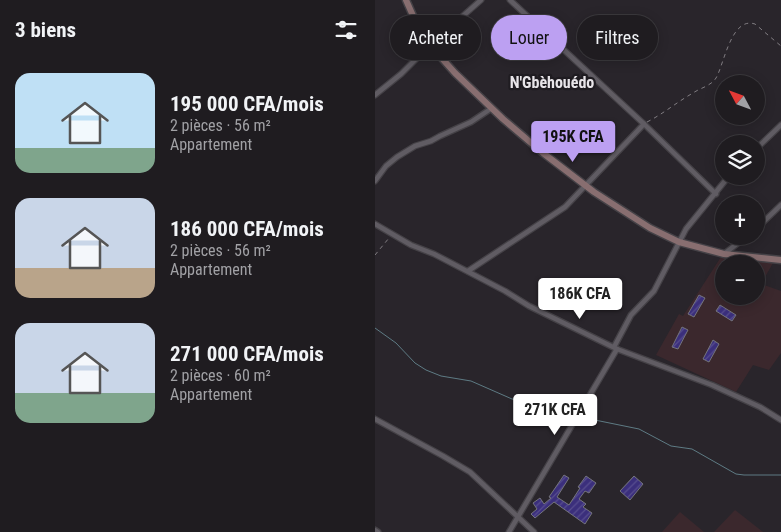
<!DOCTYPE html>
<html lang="fr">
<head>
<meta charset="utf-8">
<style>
  :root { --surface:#1f1c20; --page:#2c292d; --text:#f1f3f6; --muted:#a1a1a5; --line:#3c3a3e; --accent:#bca0f2 }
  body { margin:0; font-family:"Roboto Condensed",sans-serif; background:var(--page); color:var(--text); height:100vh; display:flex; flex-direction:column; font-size:19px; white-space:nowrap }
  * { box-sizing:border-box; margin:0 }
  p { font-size:16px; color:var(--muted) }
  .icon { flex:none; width:28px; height:28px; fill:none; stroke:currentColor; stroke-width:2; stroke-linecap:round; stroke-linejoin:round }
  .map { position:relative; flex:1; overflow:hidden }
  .panel { display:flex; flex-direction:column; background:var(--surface); width:375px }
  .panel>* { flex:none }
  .hud { position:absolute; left:15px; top:15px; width:315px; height:45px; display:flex; gap:10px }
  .needle { width:32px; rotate:311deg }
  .controls { position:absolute; left:340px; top:75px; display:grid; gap:10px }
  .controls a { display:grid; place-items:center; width:50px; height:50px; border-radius:50%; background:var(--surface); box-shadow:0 2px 12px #0003,0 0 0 1px var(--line); font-size:25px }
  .price { position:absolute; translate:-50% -42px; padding:0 11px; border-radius:5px; background:#fff; color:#222; font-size:16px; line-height:32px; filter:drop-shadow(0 1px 2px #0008) }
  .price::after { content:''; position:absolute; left:50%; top:30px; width:15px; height:11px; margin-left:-8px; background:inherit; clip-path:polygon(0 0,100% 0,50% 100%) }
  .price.current { background:var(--accent); color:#111 }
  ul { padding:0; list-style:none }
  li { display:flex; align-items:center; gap:15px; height:125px; padding:0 15px }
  li span { display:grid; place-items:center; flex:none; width:140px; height:100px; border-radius:15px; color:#555 }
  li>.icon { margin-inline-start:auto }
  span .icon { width:60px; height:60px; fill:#fffc; stroke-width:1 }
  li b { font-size:21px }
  h2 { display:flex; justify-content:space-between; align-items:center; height:60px; padding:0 15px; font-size:21px }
  .tag { padding:0 18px; border-radius:22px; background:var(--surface); box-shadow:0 2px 12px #0003,0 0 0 1px var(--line); font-size:18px; line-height:45px }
  .tag.current { background:var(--accent); color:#111 }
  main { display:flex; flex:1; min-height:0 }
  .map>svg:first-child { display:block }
</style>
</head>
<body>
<main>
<section class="panel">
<h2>3 biens<svg class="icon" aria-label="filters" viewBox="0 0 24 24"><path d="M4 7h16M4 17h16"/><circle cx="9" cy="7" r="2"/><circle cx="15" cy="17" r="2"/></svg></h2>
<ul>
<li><span style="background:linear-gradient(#bfe0f5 75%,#7fa58c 0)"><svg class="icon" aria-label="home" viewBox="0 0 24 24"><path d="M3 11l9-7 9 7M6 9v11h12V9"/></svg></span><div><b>195 000 CFA/mois</b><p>2 pièces · 56 m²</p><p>Appartement</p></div></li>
<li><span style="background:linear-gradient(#c9d6e8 70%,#b9a48a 0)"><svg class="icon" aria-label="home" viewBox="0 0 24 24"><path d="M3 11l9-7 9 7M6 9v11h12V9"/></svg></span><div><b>186 000 CFA/mois</b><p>2 pièces · 56 m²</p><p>Appartement</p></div></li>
<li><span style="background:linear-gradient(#c9d6e8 70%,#7fa58c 0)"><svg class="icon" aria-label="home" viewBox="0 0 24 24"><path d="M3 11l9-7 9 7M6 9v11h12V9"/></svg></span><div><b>271 000 CFA/mois</b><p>2 pièces · 60 m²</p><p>Appartement</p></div></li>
</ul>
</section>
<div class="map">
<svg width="406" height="532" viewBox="0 0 406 532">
  <defs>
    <pattern id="building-hatch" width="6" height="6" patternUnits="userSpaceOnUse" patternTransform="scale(1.25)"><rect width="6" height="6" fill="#3b2f7c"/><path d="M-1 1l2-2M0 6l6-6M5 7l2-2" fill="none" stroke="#574d8f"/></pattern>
  </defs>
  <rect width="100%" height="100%" fill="#29252b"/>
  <g fill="#3b282d" fill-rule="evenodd">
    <path d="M346,257L398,263L386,284L406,291V353L394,370L378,365L361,392L281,355L304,314L308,316ZM349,264H381V296H349Z"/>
    <path d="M360,510L388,532H339Z"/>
    <path d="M305,512L329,532H287Z"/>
  </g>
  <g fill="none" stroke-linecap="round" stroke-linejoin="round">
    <g stroke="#5e7b84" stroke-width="1">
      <path d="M0,328L21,343L40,363L51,370L66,376L96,381L137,399L167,403L196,413"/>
      <path d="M210,418L264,429L296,446L317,449L361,474L369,475H406"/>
    </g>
  </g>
  <g fill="url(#building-hatch)" stroke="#74747c">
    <path d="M324,295L330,298L319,317L313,314Z"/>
    <path d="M345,305L361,315L357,321L341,311Z"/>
    <path d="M307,327L313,330L303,349L297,347Z"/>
    <path d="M338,340L344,344L334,362L328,359Z"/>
    <path d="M189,475L194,478L182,497L194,505L205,488L203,487L211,476L221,483L214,493L210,491L204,499L211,504L208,507L217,513L210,524L179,502L160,518L156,514L162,509L158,503L165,498L169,504L176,498L174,497Z"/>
    <path d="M259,476L268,484L255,500L245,491Z"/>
  </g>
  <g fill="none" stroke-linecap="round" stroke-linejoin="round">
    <g stroke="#454247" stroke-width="7">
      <g id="street">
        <path d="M135,0L269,124L341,194"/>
        <path d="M0,95L26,74L55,45L106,0"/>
        <path d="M381,149L406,125"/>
        <path d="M0,181L11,166L22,157L40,146L56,141L65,136L96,122L117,108"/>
        <path d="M0,224L36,245L59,254L130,291L154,306L242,349L337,385L385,407L406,420"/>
        <path d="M381,229L406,205"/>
        <path d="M349,254L372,236"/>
        <path d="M93,271L190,207L269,124"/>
        <path d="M239,347L256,315L279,291L311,229L354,176"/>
        <path d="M0,419L68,456L95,472L159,532"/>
        <path d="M0,530L3,532"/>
        <path d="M134,532L242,349"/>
      </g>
    </g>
    <g stroke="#454247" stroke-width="9">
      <path id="secondary" d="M31,0L47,36L80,73L128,119L168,153L219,192L275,228L304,242L349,254L406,260"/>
    </g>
    <g stroke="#817d82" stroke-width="1" stroke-dasharray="4 4" stroke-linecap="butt">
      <path d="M272,122C288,114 302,102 318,93C325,88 336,86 341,78C349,65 356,16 380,24L406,46"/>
      <path d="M0,255L14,238"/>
    </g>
    <use href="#street" stroke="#605c63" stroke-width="4.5"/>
    <use href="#secondary" stroke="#886e70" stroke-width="6"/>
  </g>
  <g text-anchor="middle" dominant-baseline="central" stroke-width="4.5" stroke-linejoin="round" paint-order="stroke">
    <g font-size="16" font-weight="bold" fill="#e8e5e9" stroke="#1f1c21">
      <text x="177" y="82">N'Gbèhouédo</text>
    </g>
  </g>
</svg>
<div class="controls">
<a><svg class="needle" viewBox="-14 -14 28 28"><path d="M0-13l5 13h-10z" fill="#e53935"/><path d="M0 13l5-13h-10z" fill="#a1a1a5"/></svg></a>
<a><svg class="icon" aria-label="layers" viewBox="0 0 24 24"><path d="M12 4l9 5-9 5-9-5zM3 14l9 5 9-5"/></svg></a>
<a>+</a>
<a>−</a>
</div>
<b class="price current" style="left:198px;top:163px">195K CFA</b>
<b class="price" style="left:205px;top:320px">186K CFA</b>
<b class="price" style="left:180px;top:436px">271K CFA</b>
<div class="hud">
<a class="tag">Acheter</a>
<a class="tag current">Louer</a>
<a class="tag">Filtres</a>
</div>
</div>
</main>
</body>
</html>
